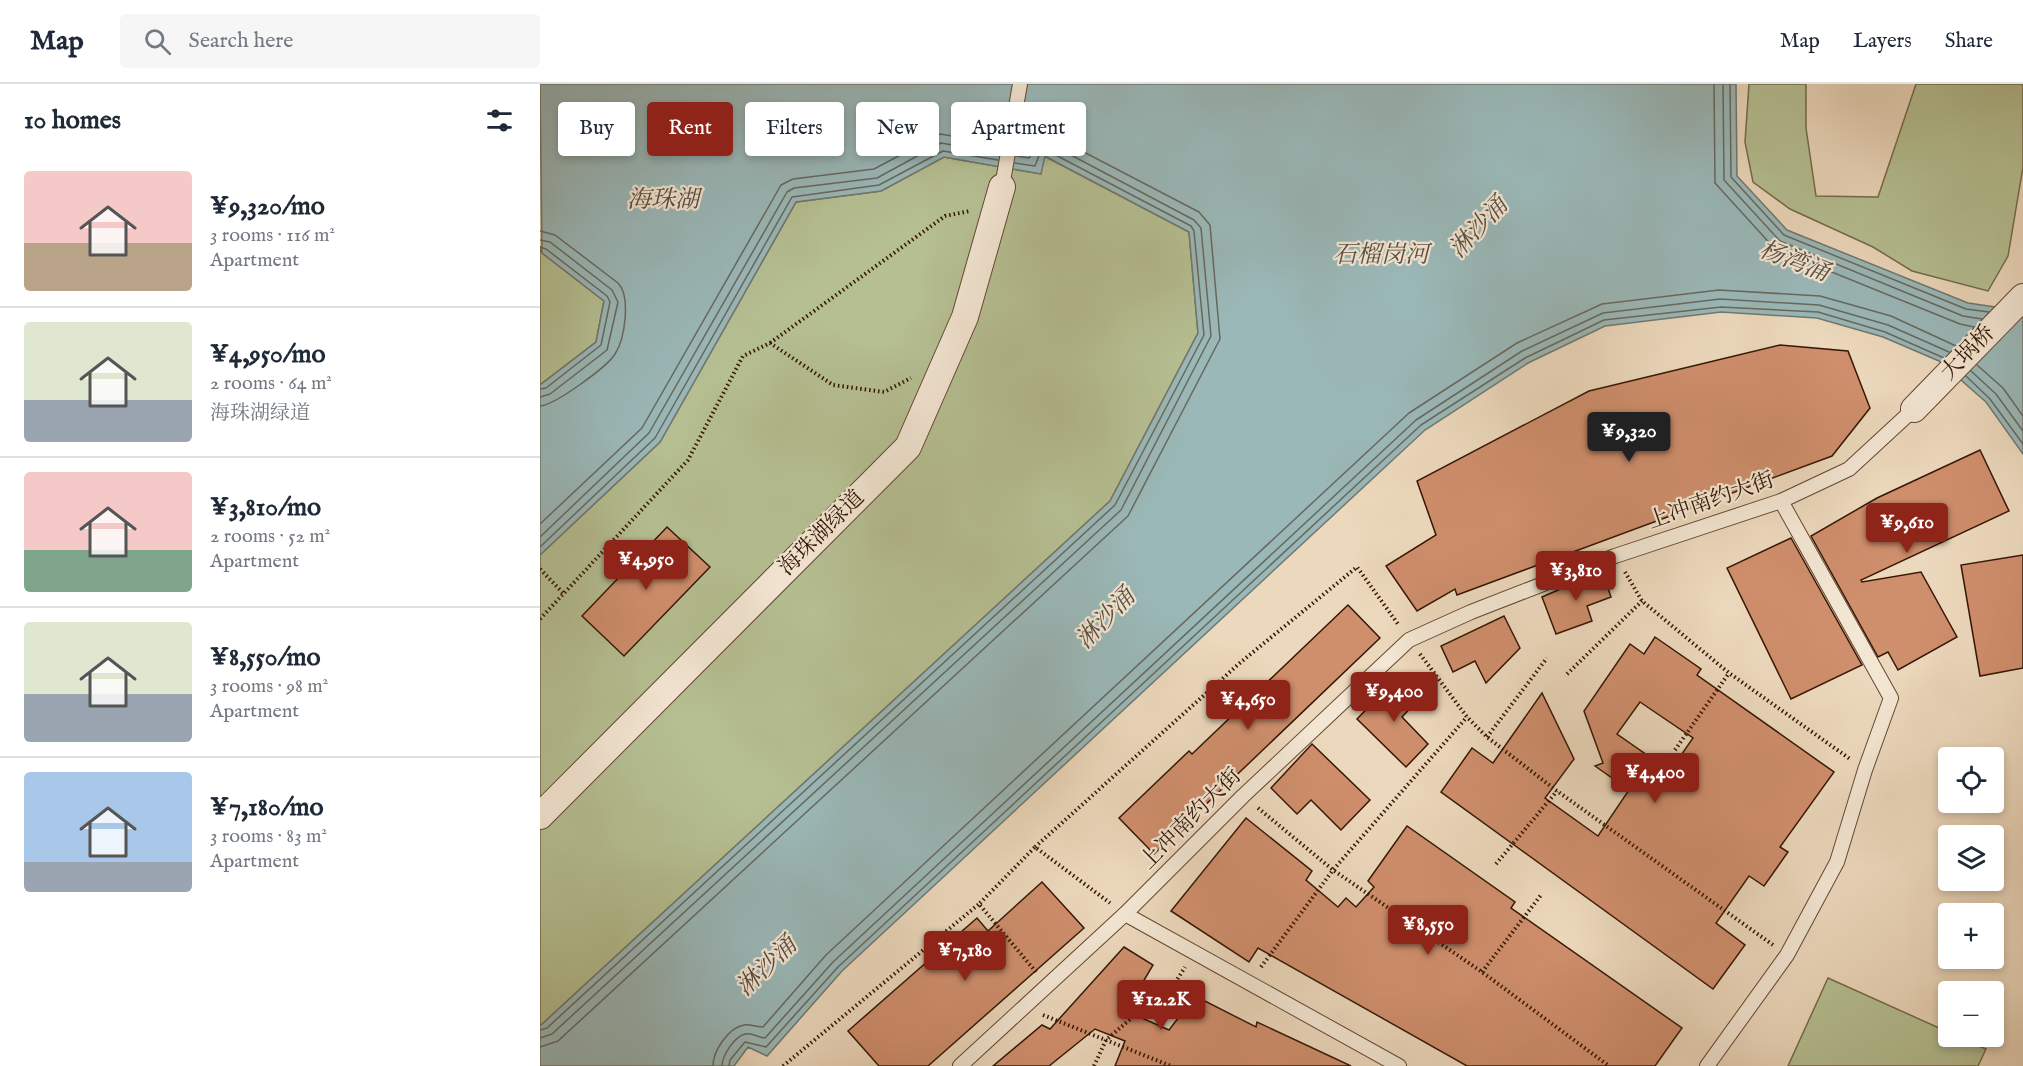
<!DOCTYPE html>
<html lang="en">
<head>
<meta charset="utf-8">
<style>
  :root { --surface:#fff; --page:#f6f6f7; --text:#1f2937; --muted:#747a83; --line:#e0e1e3; --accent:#8f2418 }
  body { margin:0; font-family:"IM FELL English","Noto Serif SC",serif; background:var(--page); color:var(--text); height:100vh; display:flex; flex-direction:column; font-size:22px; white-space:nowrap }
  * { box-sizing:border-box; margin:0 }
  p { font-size:20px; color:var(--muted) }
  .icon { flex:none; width:33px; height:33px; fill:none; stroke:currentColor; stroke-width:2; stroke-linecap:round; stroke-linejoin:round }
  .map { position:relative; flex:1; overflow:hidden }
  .drawer { display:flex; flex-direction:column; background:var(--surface); width:540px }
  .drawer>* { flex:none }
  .top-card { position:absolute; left:18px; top:18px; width:570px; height:54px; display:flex; gap:12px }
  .fabs { position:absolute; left:1398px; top:663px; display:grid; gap:12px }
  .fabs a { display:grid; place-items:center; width:66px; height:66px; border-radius:6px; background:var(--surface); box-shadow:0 3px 9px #0003; font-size:30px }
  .price { position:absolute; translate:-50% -51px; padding:0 14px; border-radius:6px; background:var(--accent); color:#fff; font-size:20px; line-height:39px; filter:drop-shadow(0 2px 3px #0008) }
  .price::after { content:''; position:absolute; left:50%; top:36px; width:18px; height:14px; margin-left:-9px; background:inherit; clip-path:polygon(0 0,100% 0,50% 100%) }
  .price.selected { background:#222; color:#fff }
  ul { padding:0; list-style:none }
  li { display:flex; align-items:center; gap:18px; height:150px; padding:0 24px }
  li+li { border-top:2px solid var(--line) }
  li span { display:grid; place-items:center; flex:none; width:168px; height:120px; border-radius:6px; color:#555 }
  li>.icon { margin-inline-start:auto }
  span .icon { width:72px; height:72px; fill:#fffc; stroke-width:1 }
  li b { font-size:26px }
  h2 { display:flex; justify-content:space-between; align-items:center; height:72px; padding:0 24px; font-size:26px }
  .chip { padding:0 21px; border-radius:6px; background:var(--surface); box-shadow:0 3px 9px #0003; font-size:21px; line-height:54px }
  .chip.selected { background:var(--accent); color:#fff }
  header { display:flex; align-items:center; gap:36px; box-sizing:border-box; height:84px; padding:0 30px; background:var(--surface); border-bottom:2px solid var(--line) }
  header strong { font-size:28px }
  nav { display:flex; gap:33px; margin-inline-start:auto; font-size:21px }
  .search { width:420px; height:54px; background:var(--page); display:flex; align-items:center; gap:15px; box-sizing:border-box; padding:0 21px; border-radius:6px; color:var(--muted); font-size:22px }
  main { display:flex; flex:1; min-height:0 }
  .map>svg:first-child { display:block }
</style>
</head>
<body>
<header>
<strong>Map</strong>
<div class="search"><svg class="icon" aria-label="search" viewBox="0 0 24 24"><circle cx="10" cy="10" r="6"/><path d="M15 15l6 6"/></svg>Search here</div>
<nav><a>Map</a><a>Layers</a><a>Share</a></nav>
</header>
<main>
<section class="drawer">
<h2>10 homes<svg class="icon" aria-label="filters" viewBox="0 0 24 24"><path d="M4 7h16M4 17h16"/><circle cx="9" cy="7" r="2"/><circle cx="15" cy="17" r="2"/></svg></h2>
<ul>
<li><span style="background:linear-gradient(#f6c9c9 60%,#b9a48a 0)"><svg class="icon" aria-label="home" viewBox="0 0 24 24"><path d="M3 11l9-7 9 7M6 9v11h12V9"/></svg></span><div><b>¥9,320/mo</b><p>3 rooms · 116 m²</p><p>Apartment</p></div></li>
<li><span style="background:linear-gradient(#dfe7d0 65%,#9aa5b1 0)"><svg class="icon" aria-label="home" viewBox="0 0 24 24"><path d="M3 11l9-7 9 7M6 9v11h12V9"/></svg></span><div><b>¥4,950/mo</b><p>2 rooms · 64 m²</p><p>海珠湖绿道</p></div></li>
<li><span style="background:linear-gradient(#f6c9c9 65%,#7fa58c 0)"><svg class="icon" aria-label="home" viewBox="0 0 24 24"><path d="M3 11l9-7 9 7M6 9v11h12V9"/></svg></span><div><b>¥3,810/mo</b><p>2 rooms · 52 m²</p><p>Apartment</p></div></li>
<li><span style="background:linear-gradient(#dfe7d0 60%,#9aa5b1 0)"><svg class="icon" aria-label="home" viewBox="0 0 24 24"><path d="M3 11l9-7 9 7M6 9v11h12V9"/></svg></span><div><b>¥8,550/mo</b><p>3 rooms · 98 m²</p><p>Apartment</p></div></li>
<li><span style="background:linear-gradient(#a9c7e8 75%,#9aa5b1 0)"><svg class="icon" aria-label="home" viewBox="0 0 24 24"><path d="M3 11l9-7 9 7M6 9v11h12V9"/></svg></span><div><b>¥7,180/mo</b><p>3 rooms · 83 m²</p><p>Apartment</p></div></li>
</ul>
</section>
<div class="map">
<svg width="1483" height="982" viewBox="0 0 1483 982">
  <rect width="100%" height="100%" fill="#ecd8bc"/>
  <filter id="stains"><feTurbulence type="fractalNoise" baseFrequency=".00333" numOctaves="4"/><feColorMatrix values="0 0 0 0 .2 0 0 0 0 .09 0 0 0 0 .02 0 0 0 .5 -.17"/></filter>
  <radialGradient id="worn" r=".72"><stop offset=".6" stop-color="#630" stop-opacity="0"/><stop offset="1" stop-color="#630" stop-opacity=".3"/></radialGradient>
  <g fill="#b5bf92" stroke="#766b4b" stroke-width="1.5">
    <path d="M1209,0H1266V44L1276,112L1338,113L1376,0H1483V83L1468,172L1448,207L1372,187L1333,163L1250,125L1213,98L1205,58Z"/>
    <path d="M504,72L649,148L658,249L570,417L0,942V471L120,358L256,118L341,107L404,73L501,90Z"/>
    <path d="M0,162L2,169L64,217L56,258L0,301Z"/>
    <path d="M1288,894L1408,948V952L1417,953L1446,965L1438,982H1248Z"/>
  </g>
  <path fill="#9ab8b8" stroke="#727870" stroke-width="1.5" d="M0,0H1196L1197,92L1247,146L1428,219L1483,227V370L1446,318L1399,277L1343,253L1277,234L1181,228L1065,242L988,279L885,346L302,887L227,972L208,963L194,982H0V942L570,417L658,249L649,148L505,72L501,90L404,73L341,107L256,118L120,358L0,471V301L56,258L64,217L2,169Z"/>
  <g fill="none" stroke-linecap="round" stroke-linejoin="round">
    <g stroke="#68685e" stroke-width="1.5">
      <path d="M1174,0L1175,99L1235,165L1420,240L1434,243"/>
      <path d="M1183,0L1184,96L1240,157L1423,232L1442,235"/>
      <path d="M1190,0L1191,93L1244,151L1426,225L1449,228"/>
      <path d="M0,147L15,151L78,199C91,212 85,255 75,270C67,283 15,321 0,322"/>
      <path d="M0,156L10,158L72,206L78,218L67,266L10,310L0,313"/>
      <path d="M0,163L6,165L67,212L70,218L61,261L6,304L0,305"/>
      <path d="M1437,281L1463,304L1483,332"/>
      <path d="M1431,287L1456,310L1483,347"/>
      <path d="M1426,292L1450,315L1483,360"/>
      <path d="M0,440L102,344L241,101L253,95L334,85L400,50L461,60"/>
      <path d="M0,453L109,349L247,108L254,104L337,94L401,59L460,69"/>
      <path d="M0,463L115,354L252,113L339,101L403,67L458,76"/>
      <path d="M0,946L7,944L575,421L664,251L654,147L651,142L508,67L500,69L495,82L475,79"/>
      <path d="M0,954L12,950L581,426L671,252L661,144L654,136L510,60L497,61L489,74L476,72"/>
      <path d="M0,963L18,957L588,432L680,255L670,141L659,128L513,52L499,51L483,63H477"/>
      <path d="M173,982C173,967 188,944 204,941C210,940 217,943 223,943L286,871L869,329L977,259L1062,220L1179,206L1280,212L1351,232L1416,262"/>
      <path d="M182,982C182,972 194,953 205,950C212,948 218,954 225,954L293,878L876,336L982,267L1063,229L1180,215L1279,221L1348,241L1409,268"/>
      <path d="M189,982L190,976L205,958L226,963L298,883L881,341L985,274L1064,236L1181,223L1278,228L1345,248L1404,274"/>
    </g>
  </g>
  <g fill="#cf8e6c" stroke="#361704" stroke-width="1.5" fill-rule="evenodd">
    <path d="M1240,261L1308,267L1330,324L1292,372L917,511L915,505L877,527L846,482L896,451L877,397L1049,307Z"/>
    <path d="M1440,366L1469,427L1321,496L1322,498L1381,488L1417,553L1358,586L1348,568L1338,573L1271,452L1337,414Z"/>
    <path d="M127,443L170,483L84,572L42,532Z"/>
    <path d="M1251,454L1322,581L1251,615L1187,484Z"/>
    <path d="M1483,471V584L1440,592L1421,481Z"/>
    <path d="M1062,487L1071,513L1047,522L1052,537L1016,550L1002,513Z"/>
    <path d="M808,521L840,554L614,770L579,734L649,667L652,670Z"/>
    <path d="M964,532L980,564L946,599L935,577L913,588L901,562Z"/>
    <path d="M1115,553L1161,585L1157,591L1294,688L1240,763L1248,768L1224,802L1209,792L1176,839L1205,861L1173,905L901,708L932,664L953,679L1002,609L1034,675L1005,714L1058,752L1089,706L1055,682L1063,679L1044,627L1090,560L1104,570ZM1100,618L1153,654L1130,687L1077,650Z"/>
    <path d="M856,595L878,616L862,633L888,660L866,683L817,635Z"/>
    <path d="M772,660L830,716L801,746L771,716L757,730L731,704Z"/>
    <path d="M706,734L772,787L766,796L798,823L806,814L816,823L834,803L828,797L867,742L975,818L971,824L1142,944L1115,982H927L718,864L709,878L631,827Z"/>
    <path d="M502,798L544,844L388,982H339L308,947L437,834L448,847Z"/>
    <path d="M584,863L613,881L586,927L629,946L655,912L716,943L717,938L811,982H575L585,957L555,945L509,982H453L502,941L510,945Z"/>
  </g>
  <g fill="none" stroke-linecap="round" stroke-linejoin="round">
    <g stroke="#644732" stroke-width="16">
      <g id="lane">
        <path d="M462,103L480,0"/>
        <path d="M585,830L859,982"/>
        <path d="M420,982L585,830L703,712L869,556L931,528L1075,472L1241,417L1309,385L1374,325"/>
        <path d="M1167,982L1247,871L1297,778L1325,686L1351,614L1241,417"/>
      </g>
    </g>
    <g stroke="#644732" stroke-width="28">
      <g id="street">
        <path d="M1374,325L1483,213"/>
        <path d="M0,732L368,363L425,233L462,103"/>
      </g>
    </g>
    <g stroke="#361704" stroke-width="4" stroke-dasharray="1.5 3" stroke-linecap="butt">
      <path d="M230,259L405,132L430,127"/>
      <path d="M0,485L23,509"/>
      <path d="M1085,488L1102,517L1189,589L1310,675"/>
      <path d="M0,535L148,376L203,272L230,259L293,301L344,308L371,294"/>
      <path d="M880,570L927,633L947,653L1017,707L1233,861"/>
      <path d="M1027,590L1102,517"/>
      <path d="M947,653L1007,574"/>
      <path d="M1135,666L1189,589"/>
      <path d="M718,724L793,786L942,888L1069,982"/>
      <path d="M495,763L701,578L817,483L858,540"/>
      <path d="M956,780L1017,707"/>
      <path d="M721,883L793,786L927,633"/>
      <path d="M496,888L439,820L495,763L570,819"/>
      <path d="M942,888L1001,811"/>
      <path d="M503,931L631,982"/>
      <path d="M243,982L439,820"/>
      <path d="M554,982L566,956L594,932L620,923L645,883"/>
    </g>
    <use href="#lane" stroke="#f3e6d3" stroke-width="14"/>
    <use href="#street" stroke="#f3e6d3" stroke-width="26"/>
  </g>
  <g text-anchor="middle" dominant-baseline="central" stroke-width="4.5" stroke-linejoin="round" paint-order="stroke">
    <g font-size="22" fill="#361704" stroke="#f3e6d3">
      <text transform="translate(1428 269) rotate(-46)">大埚桥</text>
      <text transform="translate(1171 417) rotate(-19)">上冲南约大街</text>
      <text transform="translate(282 449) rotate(-45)">海珠湖绿道</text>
      <text transform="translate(651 735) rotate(-45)">上冲南约大街</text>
    </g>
    <g font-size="24" font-style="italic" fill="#594f43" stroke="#f3e6d3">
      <text x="123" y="116">海珠湖</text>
      <text transform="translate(939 144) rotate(-47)">淋沙涌</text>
      <text x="841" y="171">石榴岗河</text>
      <text transform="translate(1254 178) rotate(21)">杨湾涌</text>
      <text transform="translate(566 535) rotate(-46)">淋沙涌</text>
      <text transform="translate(227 883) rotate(-44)">淋沙涌</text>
    </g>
  </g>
  <rect width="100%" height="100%" filter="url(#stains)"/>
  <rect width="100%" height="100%" fill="url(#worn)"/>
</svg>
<div class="fabs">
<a><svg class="icon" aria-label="locate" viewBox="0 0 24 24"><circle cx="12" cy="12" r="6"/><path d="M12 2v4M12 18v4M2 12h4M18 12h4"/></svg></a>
<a><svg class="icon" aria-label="layers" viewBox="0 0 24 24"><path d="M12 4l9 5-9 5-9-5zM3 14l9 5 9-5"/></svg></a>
<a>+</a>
<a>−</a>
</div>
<b class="price selected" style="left:1089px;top:379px">¥9,320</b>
<b class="price" style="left:1367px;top:470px">¥9,610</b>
<b class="price" style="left:106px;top:507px">¥4,950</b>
<b class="price" style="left:1036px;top:518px">¥3,810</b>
<b class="price" style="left:854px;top:639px">¥9,400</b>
<b class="price" style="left:708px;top:647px">¥4,650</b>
<b class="price" style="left:1115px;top:720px">¥4,400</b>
<b class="price" style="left:888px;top:872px">¥8,550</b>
<b class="price" style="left:425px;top:898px">¥7,180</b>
<b class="price" style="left:621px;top:947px">¥12.2K</b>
<div class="top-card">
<a class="chip">Buy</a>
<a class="chip selected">Rent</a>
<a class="chip">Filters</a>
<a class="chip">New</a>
<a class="chip">Apartment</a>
</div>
</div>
</main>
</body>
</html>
